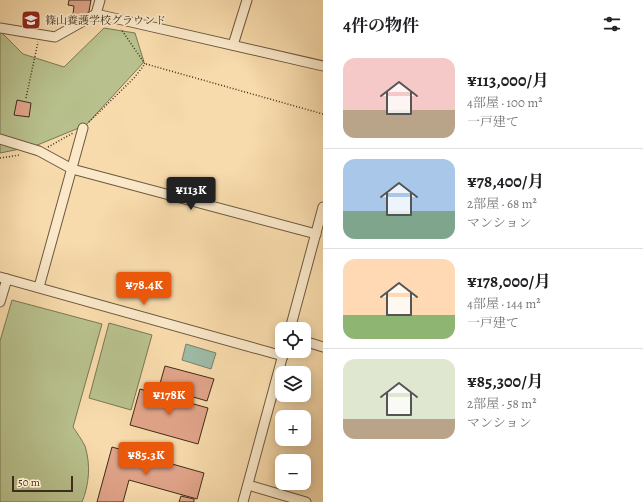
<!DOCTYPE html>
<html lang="ja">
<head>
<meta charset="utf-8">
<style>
  :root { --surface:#fff; --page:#f6f6f6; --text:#202124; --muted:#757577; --line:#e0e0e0; --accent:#ea580c }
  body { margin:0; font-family:Alegreya,"Noto Serif JP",serif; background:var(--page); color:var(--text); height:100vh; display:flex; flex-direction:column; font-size:15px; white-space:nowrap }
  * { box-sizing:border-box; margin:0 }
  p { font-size:13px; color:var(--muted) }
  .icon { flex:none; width:22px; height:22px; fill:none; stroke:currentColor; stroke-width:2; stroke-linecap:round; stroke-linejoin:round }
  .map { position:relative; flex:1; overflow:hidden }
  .drawer { display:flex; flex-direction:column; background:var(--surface); width:320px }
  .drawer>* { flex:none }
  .controls { position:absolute; left:275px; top:322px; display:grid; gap:8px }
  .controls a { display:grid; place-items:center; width:36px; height:36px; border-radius:8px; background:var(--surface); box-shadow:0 2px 10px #0003; font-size:20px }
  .scale { position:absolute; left:12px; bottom:10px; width:61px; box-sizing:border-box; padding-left:4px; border:2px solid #3d2d1a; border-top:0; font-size:11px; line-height:14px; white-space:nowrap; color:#3d2d1a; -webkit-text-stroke:3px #fae8c9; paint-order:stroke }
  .price { position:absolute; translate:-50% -34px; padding:0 9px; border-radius:4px; background:var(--accent); color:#fff; font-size:13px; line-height:26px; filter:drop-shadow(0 1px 2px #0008) }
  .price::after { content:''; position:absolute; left:50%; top:24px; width:12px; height:9px; margin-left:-6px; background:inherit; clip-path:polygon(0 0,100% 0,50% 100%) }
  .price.active { background:#222; color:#fff }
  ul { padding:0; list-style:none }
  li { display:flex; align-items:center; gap:12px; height:100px; padding:0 20px }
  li+li { border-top:1px solid var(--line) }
  li span { display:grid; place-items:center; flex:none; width:112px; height:80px; border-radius:12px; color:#555 }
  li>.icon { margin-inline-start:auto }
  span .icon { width:48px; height:48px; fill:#fffc; stroke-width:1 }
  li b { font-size:17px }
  h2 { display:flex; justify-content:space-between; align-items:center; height:48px; padding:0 20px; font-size:17px }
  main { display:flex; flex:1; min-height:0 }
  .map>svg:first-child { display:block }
</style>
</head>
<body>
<main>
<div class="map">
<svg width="323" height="502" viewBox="0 0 323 502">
  <rect width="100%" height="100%" fill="#f8dbac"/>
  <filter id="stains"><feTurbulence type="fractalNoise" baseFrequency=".005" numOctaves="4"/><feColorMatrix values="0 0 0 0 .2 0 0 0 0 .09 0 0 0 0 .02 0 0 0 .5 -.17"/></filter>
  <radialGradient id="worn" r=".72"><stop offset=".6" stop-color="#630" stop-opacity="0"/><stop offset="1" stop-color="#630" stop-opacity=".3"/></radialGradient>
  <g fill="#b8c18d" stroke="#7a7754">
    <path d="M104,28L135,33L144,62L86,125L35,146L0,153V31L23,54L64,67Z"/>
    <path d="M12,300L102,324L73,427C77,433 82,440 85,446C91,465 89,485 82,502H0V341Z"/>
    <path d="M109,323L152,335L131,410L89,398Z"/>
  </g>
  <path fill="#9ebba7" stroke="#77826f" d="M186,344L216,353L211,369L182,360Z"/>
  <g fill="#e1a48a" stroke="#3d2d1a">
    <path d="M69,0H91L88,17L73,14L74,6L68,5Z"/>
    <path d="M17,100L31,103L29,117L14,115Z"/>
    <path d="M165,366L214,379L207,401L159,387Z"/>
    <path d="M140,389L208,408L198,444L130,425Z"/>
    <path d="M112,447L204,473L197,499L129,480L123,502H97Z"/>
    <path d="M181,496L194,499V502H179Z"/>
  </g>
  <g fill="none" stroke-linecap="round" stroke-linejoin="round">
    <g stroke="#6c583e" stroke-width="11">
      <g id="minor">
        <path d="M100,0L96,14L323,66"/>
        <path d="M0,28L55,37L96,14"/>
        <path d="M233,45L247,0"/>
        <path d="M0,139L39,151L72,169L316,234"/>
        <path d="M0,277L283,356"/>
        <path d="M39,287L83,128"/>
        <path d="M0,302L7,279"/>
        <path d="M290,329L323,207"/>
        <path d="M304,341L323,347"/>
        <path d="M248,485L306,502"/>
        <path d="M243,502L284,351"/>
      </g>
    </g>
    <g stroke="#3d2d1a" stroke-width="1.5" stroke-dasharray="1 2" stroke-linecap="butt">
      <path d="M146,64L323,114"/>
      <path d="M26,98L38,42"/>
      <path d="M89,122L134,78L145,64L121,29"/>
      <path d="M48,147L73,133"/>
      <path d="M0,158L20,155"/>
    </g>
    <use href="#minor" stroke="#fae8c9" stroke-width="9"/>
  </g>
  <defs>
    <g id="school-square" transform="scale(1)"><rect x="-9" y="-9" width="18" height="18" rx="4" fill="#8f2418" stroke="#fae8c9"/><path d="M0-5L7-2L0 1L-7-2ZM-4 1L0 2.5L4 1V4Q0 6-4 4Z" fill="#fff"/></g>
  </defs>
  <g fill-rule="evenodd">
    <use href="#school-square" x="31" y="20"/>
  </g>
  <g text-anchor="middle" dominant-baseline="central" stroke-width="3.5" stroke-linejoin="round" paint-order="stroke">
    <g font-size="11" fill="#3d2d1a" stroke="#fae8c9" text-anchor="start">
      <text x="45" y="20">篠山養護学校グラウンド</text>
    </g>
  </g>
  <rect width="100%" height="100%" filter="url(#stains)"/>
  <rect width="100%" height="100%" fill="url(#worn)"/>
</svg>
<div class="controls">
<a><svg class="icon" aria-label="locate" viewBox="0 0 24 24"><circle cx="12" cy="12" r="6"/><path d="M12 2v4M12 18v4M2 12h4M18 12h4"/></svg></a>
<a><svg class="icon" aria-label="layers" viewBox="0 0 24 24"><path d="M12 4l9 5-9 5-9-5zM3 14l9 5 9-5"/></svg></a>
<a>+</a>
<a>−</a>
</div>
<div class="scale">50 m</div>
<b class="price active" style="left:191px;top:211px">¥113K</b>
<b class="price" style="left:144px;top:306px">¥78.4K</b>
<b class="price" style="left:169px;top:416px">¥178K</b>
<b class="price" style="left:146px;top:476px">¥85.3K</b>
</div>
<section class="drawer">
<h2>4件の物件<svg class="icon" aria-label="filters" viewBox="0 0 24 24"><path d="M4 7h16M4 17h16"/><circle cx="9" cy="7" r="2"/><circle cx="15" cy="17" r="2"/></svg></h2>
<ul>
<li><span style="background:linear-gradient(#f6c9c9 65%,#b9a48a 0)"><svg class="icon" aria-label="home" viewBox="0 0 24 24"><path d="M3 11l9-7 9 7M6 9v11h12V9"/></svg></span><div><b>¥113,000/月</b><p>4部屋 · 100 m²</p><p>一戸建て</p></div></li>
<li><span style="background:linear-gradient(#a9c7e8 65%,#7fa58c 0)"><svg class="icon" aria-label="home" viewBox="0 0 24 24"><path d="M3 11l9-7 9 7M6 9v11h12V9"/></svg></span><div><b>¥78,400/月</b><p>2部屋 · 68 m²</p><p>マンション</p></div></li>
<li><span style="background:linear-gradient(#ffd9b3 70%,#8fb573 0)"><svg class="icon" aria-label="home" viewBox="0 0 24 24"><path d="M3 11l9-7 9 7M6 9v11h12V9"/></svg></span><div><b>¥178,000/月</b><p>4部屋 · 144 m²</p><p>一戸建て</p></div></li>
<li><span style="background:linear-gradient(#dfe7d0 75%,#b9a48a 0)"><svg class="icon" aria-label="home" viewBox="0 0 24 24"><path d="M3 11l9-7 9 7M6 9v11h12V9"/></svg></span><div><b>¥85,300/月</b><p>2部屋 · 58 m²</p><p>マンション</p></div></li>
</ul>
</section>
</main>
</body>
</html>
